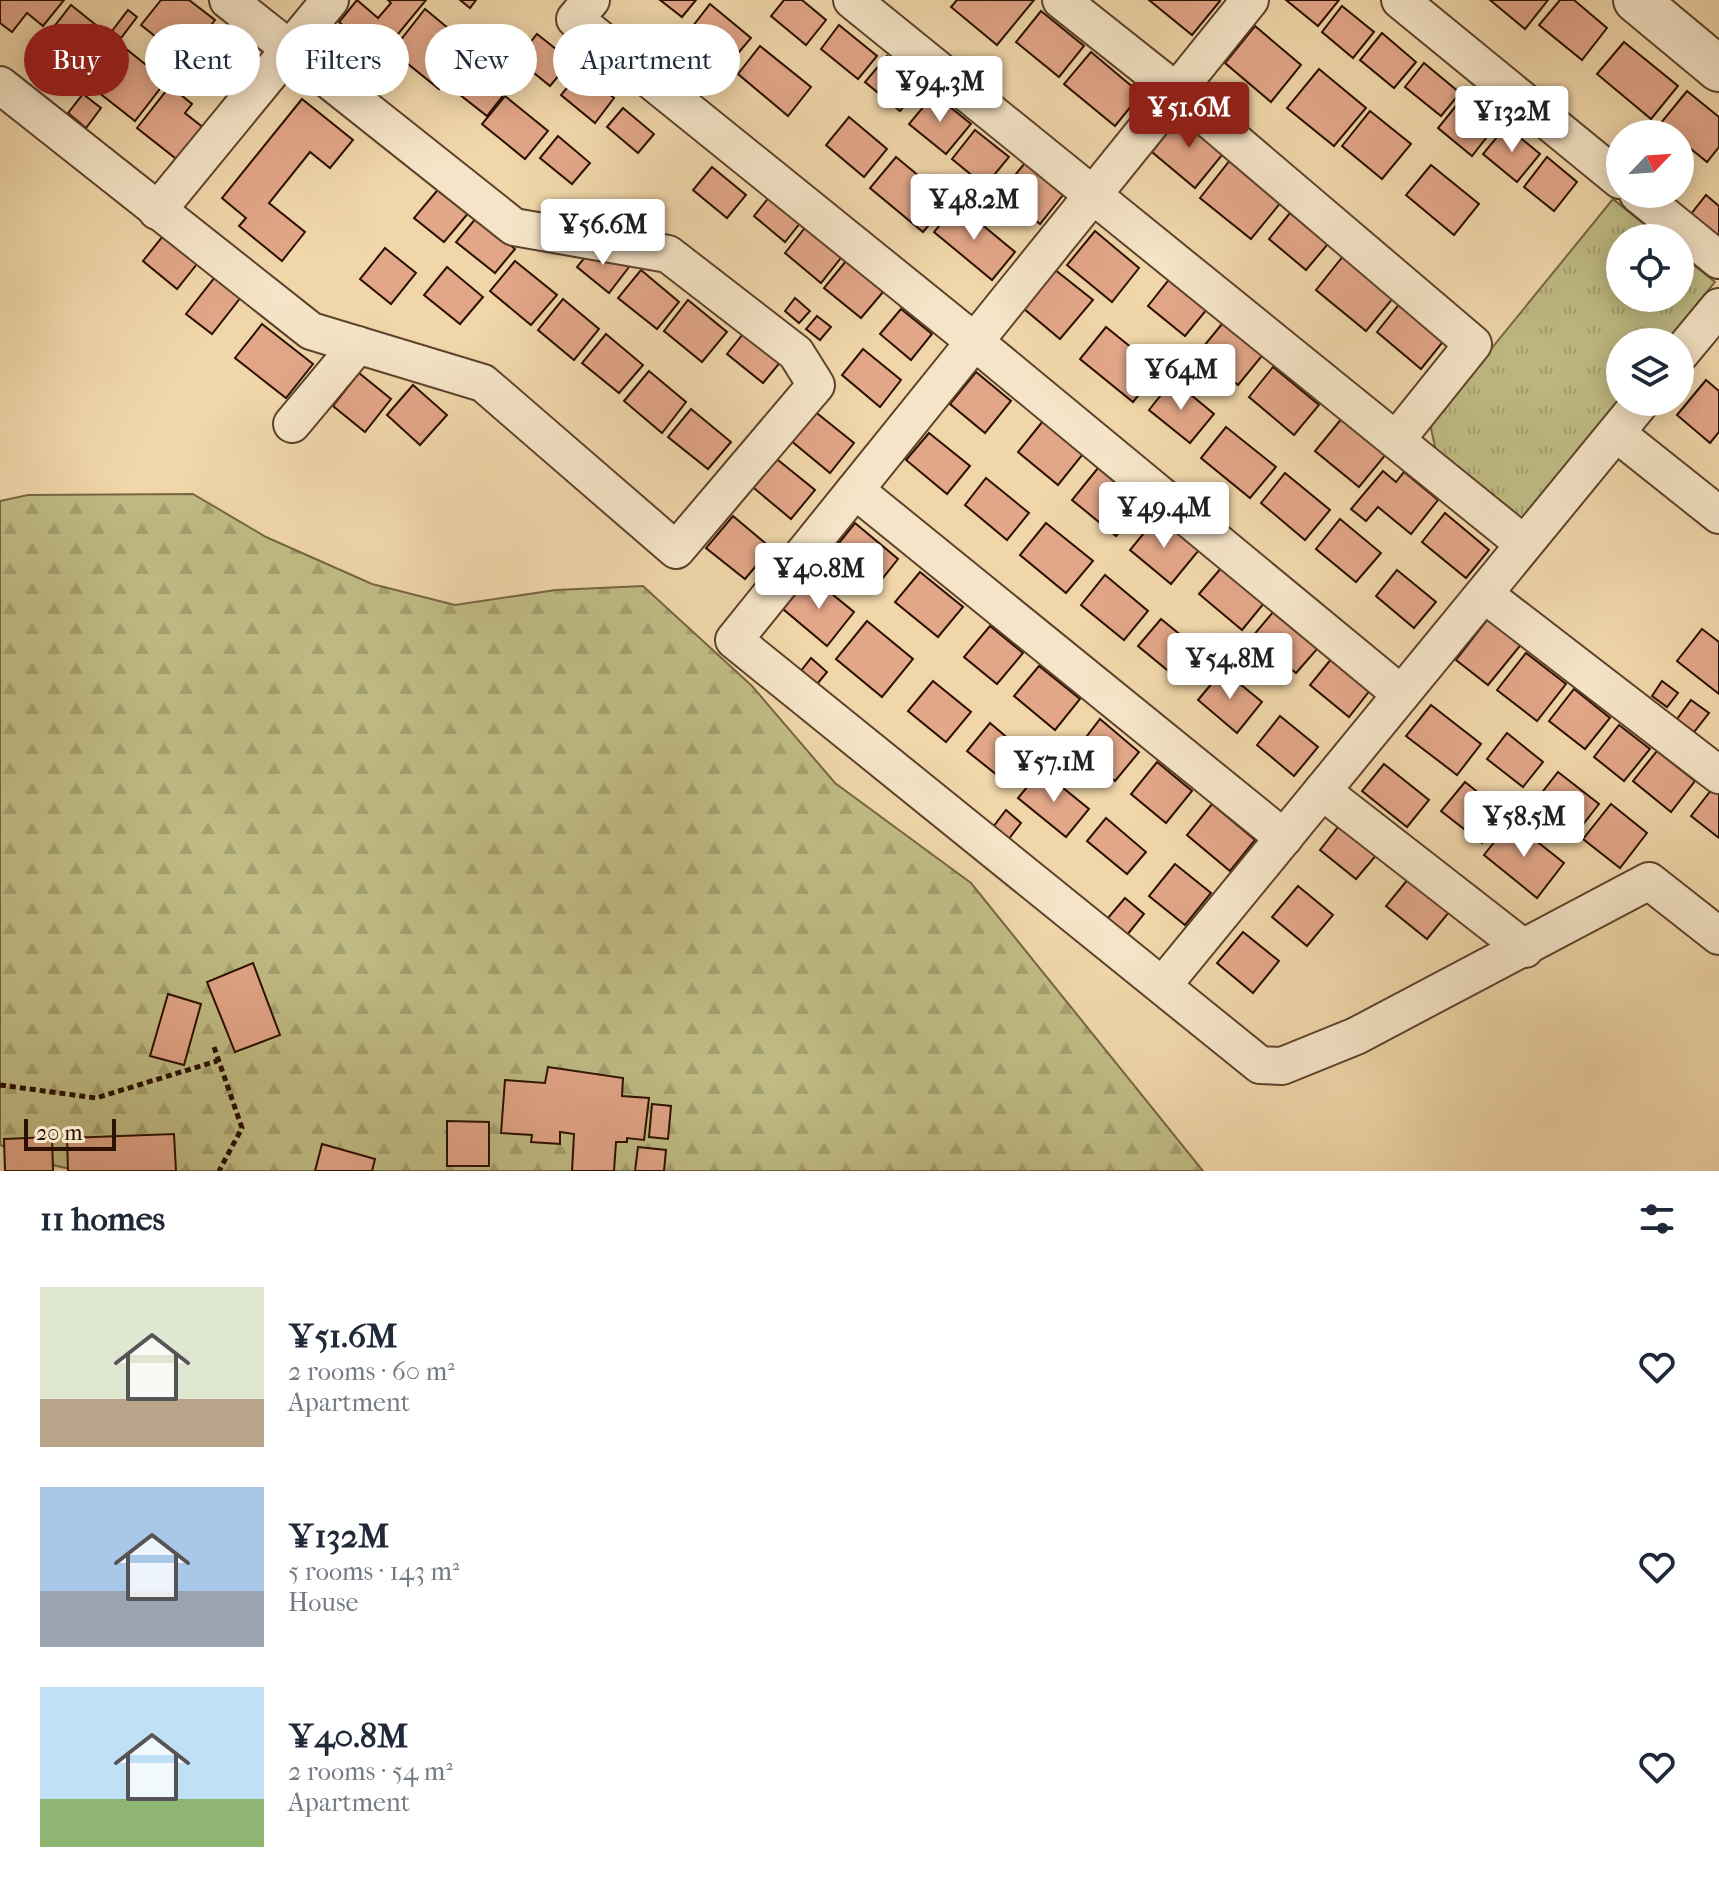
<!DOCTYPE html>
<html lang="en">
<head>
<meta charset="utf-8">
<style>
  :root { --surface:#fff; --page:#f2f2f3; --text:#1f2937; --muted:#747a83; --accent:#8f2418 }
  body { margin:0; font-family:"IM FELL French Canon",serif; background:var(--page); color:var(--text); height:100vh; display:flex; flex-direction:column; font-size:30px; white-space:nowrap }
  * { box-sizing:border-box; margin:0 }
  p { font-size:26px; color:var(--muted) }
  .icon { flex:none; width:44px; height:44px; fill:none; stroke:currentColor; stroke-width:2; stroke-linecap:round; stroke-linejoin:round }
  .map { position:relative; height:1171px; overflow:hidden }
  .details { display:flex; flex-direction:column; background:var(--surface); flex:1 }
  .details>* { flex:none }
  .top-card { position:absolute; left:24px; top:24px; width:800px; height:72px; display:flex; gap:16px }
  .needle { width:52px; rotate:65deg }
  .buttons { position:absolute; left:1606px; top:120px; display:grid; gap:16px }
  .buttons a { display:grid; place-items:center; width:88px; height:88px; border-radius:50%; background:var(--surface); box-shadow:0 4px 20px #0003; font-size:40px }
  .scale { position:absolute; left:24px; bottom:20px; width:92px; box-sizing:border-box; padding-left:8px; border:4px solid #2c1001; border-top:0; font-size:22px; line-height:28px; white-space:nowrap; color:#2c1001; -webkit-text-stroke:6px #f5e4c7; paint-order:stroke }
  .price { position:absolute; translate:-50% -68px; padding:0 18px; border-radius:8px; background:#fff; color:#222; font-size:26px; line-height:52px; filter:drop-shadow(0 2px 4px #0008) }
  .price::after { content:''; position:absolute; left:50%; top:48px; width:24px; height:18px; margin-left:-12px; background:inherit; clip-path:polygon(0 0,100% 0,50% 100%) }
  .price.on { background:var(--accent); color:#fff }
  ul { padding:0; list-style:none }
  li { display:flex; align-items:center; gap:24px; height:200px; padding:0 40px }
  li span { display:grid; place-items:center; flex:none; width:224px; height:160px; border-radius:0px; color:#555 }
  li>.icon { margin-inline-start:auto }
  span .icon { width:96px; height:96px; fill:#fffc; stroke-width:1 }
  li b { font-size:34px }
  h2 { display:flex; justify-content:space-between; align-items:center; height:96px; padding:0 40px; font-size:34px }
  .chip { padding:0 28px; border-radius:36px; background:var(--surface); box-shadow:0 4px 20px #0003; font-size:28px; line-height:72px }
  .chip.on { background:var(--accent); color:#fff }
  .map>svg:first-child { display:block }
</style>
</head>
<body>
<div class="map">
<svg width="1719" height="1171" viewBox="0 0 1719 1171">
  <defs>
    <pattern id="forest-firs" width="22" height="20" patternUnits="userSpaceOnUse" patternTransform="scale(2)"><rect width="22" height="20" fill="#c0bc84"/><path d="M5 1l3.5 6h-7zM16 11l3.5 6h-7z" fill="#a5a170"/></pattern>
    <pattern id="park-tufts" width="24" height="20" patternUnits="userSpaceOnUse" patternTransform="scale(2)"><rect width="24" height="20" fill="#c0bc84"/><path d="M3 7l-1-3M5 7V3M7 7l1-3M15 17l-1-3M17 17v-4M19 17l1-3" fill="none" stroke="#a5a170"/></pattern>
  </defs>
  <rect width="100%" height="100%" fill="#f0d6a9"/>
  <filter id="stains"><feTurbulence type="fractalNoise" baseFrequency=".0025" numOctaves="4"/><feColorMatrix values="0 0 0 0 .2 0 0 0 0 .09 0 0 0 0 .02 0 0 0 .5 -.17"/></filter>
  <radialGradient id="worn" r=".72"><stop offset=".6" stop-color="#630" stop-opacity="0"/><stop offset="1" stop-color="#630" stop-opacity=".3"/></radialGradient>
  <path fill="url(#forest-firs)" stroke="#766642" stroke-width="2" d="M193,494L266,537L372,584L455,605L556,590L643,586L752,686L835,783L971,883L1203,1171H80L43,1163L0,1145V501L28,495Z"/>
  <path fill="url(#park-tufts)" stroke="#766642" stroke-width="2" d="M1613,199L1661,238H1620V298H1680V254L1715,282L1666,342H1620V399L1521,520L1436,451L1430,424Z"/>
  <g fill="#e2a688" stroke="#2c1001" stroke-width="2">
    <path d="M0,0H64L43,26L27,13L12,32L0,23Z"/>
    <path d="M161,0H189L215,20L184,59L141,25Z"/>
    <path d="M357,0L378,18L391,3L388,0H426L380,56L339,22Z"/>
    <path d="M460,0H476L470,8Z"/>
    <path d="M660,0H696L682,17Z"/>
    <path d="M784,0H802L826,20L806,45L771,16Z"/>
    <path d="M957,0H1034L997,45L951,7Z"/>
    <path d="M1149,0H1218L1220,1L1192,35Z"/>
    <path d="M1286,0H1339L1318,26Z"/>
    <path d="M1490,0H1548L1525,29Z"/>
    <path d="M1560,0H1574L1607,28L1582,60L1539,25Z"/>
    <path d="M710,4L751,38L729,64L689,31Z"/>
    <path d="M71,5L117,42L88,79L42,42Z"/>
    <path d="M1342,6L1374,32L1353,58L1322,32Z"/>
    <path d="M425,9L472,48L439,89L392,51Z"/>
    <path d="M128,10L137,17L121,38L112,31Z"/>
    <path d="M1041,11L1084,46L1059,77L1016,42Z"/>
    <path d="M839,25L877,56L858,79L821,49Z"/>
    <path d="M1255,26L1301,65L1271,102L1225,63Z"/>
    <path d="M1382,33L1416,62L1394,88L1360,60Z"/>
    <path d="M217,34L256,65L230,99L191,66Z"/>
    <path d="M537,34L571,61L550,86L517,59Z"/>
    <path d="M1624,42L1678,86L1651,119L1597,74Z"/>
    <path d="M760,46L811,87L788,116L738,74Z"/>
    <path d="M125,48L166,81L135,121L93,88Z"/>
    <path d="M1091,52L1141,94L1115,126L1064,84Z"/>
    <path d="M887,56L922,84L900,111L865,82Z"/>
    <path d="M471,60L508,89L487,116L450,87Z"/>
    <path d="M1424,63L1460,93L1441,116L1405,87Z"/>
    <path d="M1319,69L1366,108L1334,146L1287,108Z"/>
    <path d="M581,71L614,98L595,123L561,95Z"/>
    <path d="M170,86L192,104L185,113L210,133L184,165L137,128Z"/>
    <path d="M1687,91L1719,117V147L1707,162L1680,140V134H1673L1660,124Z"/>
    <path d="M83,94L101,108L86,128L68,113Z"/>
    <path d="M934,94L971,124L946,154L909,124Z"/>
    <path d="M505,96L548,131L525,159L482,124Z"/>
    <path d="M1464,96L1497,124L1472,156L1438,128Z"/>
    <path d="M302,99L353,140L330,168L310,152L269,203L305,232L282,261L239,226L246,218L222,198Z"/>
    <path d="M623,108L654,134L638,153L607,127Z"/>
    <path d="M1370,111L1411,144L1382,179L1342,146Z"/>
    <path d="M1183,113L1227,149L1195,188L1152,152Z"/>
    <path d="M849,117L887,149L864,177L826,145Z"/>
    <path d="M1506,126L1540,154L1517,182L1483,154Z"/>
    <path d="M975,130L1009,157L985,186L952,159Z"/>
    <path d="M558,136L590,163L572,184L540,158Z"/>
    <path d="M896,157L949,201L923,232L870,188Z"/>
    <path d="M1547,157L1577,182L1554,211L1524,187Z"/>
    <path d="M1231,159L1282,201L1251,239L1200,198Z"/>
    <path d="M1025,163L1063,195L1040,224L1001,192Z"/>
    <path d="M1431,165L1479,204L1454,235L1406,195Z"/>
    <path d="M712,167L746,195L727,218L693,190Z"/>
    <path d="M441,186L470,211L444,242L414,218Z"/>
    <path d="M1706,195L1719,206V237L1691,214Z"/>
    <path d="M770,196L801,222L785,242L754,216Z"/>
    <path d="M957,204L1015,252L992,280L934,232Z"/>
    <path d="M1290,213L1328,244L1306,270L1269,239Z"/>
    <path d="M477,217L515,249L495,273L456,242Z"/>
    <path d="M808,224L844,254L821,283L785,253Z"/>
    <path d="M1095,231L1139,268L1112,302L1067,265Z"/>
    <path d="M163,236L197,264L177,289L143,261Z"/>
    <path d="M598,241L629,267L609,293L577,267Z"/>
    <path d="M385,248L416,273L391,304L360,279Z"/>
    <path d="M1344,255L1394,297L1366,331L1316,290Z"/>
    <path d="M515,261L557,295L531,325L490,291Z"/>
    <path d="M846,261L883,292L861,318L824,288Z"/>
    <path d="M447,267L483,297L460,324L424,295Z"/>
    <path d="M1054,269L1093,300L1060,339L1023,308Z"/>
    <path d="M641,270L679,302L657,329L618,298Z"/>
    <path d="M219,272L245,292L212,334L186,314Z"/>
    <path d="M1171,277L1208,308L1185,336L1148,306Z"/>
    <path d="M795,298L810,311L799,323L785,311Z"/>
    <path d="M563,299L599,329L574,360L538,330Z"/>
    <path d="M688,300L727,332L702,362L664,331Z"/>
    <path d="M1401,302L1446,338L1421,369L1377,332Z"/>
    <path d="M901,309L932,334L911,360L880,334Z"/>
    <path d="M817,316L831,327L820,340L806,329Z"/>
    <path d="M1226,319L1266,351L1238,385L1199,352Z"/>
    <path d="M262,324L313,364L286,398L235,358Z"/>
    <path d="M1106,327L1159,370L1133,402L1080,359Z"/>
    <path d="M747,329L783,359L763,383L727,354Z"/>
    <path d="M606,334L643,365L619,393L582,363Z"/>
    <path d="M863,349L901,380L880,407L842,375Z"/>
    <path d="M1273,367L1319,405L1294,435L1249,397Z"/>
    <path d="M649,371L686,402L662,433L624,401Z"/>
    <path d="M976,372L1011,401L985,433L950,404Z"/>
    <path d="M359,373L391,399L365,432L333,406Z"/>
    <path d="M1173,380L1214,414L1190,443L1149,410Z"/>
    <path d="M1706,380L1719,391V432L1710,443L1677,415Z"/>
    <path d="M413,385L447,415L420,445L387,415Z"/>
    <path d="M691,409L731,442L708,469L668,437Z"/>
    <path d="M813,410L854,443L830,473L789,439Z"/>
    <path d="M1343,417L1387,453L1359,487L1315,451Z"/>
    <path d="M1043,421L1083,454L1058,485L1018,452Z"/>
    <path d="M1226,427L1276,467L1250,498L1201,458Z"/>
    <path d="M929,433L970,466L947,494L906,460Z"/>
    <path d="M773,456L815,490L791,519L749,484Z"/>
    <path d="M1098,468L1142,504L1116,536L1072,500Z"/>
    <path d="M1383,471L1396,482L1404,472L1438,500L1411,534L1378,507L1366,521L1351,509Z"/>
    <path d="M1285,473L1330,510L1305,540L1261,503Z"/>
    <path d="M986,478L1029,513L1007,540L965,505Z"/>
    <path d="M1445,513L1489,550L1466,578L1422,542Z"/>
    <path d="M733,516L771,548L745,579L706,548Z"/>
    <path d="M1157,517L1199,550L1171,584L1130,550Z"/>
    <path d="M1340,519L1381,553L1356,582L1316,549Z"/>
    <path d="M855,523L898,559L874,589L830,554Z"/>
    <path d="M1046,523L1093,561L1066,593L1020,555Z"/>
    <path d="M1222,567L1265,602L1242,630L1199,594Z"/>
    <path d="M1397,570L1436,602L1414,628L1376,596Z"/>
    <path d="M920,572L963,607L938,637L895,602Z"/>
    <path d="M1105,575L1148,611L1124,640L1081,605Z"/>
    <path d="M810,576L854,612L827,646L783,609Z"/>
    <path d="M1273,612L1318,648L1296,673L1252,637Z"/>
    <path d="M1491,615L1524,641L1488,685L1456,660Z"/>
    <path d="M1161,619L1199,650L1177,678L1138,646Z"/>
    <path d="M867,621L913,659L882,697L836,659Z"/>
    <path d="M990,626L1023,653L997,684L964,657Z"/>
    <path d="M1702,629L1719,642V694L1677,661Z"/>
    <path d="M1526,653L1566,684L1537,721L1497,690Z"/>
    <path d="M811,658L827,672L813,689L797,676Z"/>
    <path d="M1332,658L1371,689L1349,717L1310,685Z"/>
    <path d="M1039,666L1080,699L1055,730L1014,696Z"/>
    <path d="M1223,670L1262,702L1237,733L1198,700Z"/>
    <path d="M933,681L971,712L946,742L908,711Z"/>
    <path d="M1662,681L1678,693L1667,707L1652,696Z"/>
    <path d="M1574,689L1610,718L1585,749L1549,721Z"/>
    <path d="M1691,700L1709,713L1694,732L1677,719Z"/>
    <path d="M1431,705L1481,744L1457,775L1406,736Z"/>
    <path d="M1280,716L1318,747L1294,776L1257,745Z"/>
    <path d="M1100,719L1139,752L1115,781L1077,749Z"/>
    <path d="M990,723L1024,752L1002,779L967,751Z"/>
    <path d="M1619,725L1650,749L1624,781L1594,757Z"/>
    <path d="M1507,733L1543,762L1523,787L1487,759Z"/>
    <path d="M1657,751L1695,781L1671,812L1633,781Z"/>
    <path d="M1157,762L1192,791L1166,823L1131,794Z"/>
    <path d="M1384,764L1429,800L1407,827L1362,791Z"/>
    <path d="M1041,770L1089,809L1066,837L1018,798Z"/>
    <path d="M1558,772L1599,804L1574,836L1533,804Z"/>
    <path d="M1465,782L1505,814L1482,843L1441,811Z"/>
    <path d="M1712,789L1719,794V838L1691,816Z"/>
    <path d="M1212,804L1255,840L1230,871L1187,835Z"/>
    <path d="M1611,804L1647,833L1620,868L1583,839Z"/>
    <path d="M1006,810L1021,823L1008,840L993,827Z"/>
    <path d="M1106,818L1146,852L1127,874L1087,841Z"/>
    <path d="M1511,821L1564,863L1537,898L1484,855Z"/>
    <path d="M1342,822L1379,852L1356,879L1320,850Z"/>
    <path d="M1175,864L1211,893L1185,925L1149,896Z"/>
    <path d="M1409,878L1450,911L1427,939L1386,906Z"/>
    <path d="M1298,886L1333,915L1307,946L1272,917Z"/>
    <path d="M1125,898L1144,914L1127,935L1107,919Z"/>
    <path d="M1243,932L1279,961L1253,993L1217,963Z"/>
    <path d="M253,963L280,1035L235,1052L207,982Z"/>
    <path d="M168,994L201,1004L184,1065L150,1056Z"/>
    <path d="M548,1067L623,1078L622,1096L649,1098L644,1140L627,1138V1142H616L614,1171H572L574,1134L560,1132V1144L531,1142L532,1135L501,1133L505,1080L545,1083Z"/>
    <path d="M652,1104L671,1106L668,1139L649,1137Z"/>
    <path d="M447,1121L489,1122V1166H447Z"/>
    <path d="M174,1134L176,1171H68L67,1138Z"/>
    <path d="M52,1137L53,1171H5L4,1139Z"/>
    <path d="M322,1144L375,1159L372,1171H315Z"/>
    <path d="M638,1147L666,1150L664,1171H635Z"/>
  </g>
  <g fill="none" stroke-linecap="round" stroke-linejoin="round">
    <g stroke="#5d422b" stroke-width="40">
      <g id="minor">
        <path d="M591,0L575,19L975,342L1401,694"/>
        <path d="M852,0L1524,544"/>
        <path d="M1061,0L1177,92L1473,344L1396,440"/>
        <path d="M1250,0L734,640L1260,1065L1282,1066L1356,1036L1649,881L1719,936"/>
        <path d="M1400,0L1620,180"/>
        <path d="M0,85L311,331L483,383L676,550L816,385L796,353L668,254L514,227L228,0"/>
        <path d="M1638,194L1719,260"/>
        <path d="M157,211L330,0"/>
        <path d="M1680,354L1719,307"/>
        <path d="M292,424L358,345"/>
        <path d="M1616,433L1719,515"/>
        <path d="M855,490L1284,838"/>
        <path d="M1484,594L1719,775"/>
        <path d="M1322,791L1525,949"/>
        <path d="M1163,985L1641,402"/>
      </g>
    </g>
    <g stroke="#5d422b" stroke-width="48">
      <path id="tertiary" d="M1636,0L1719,69"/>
    </g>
    <g stroke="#2c1001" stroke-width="5" stroke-dasharray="6 4" stroke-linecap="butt">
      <path d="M214,1047L242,1128L219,1171"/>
      <path d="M0,1085L96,1098L217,1061"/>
    </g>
    <use href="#minor" stroke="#f5e4c7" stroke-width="36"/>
    <use href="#tertiary" stroke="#f5e4c7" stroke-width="44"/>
  </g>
  <rect width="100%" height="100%" filter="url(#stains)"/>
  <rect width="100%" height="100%" fill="url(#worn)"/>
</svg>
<div class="buttons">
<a><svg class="needle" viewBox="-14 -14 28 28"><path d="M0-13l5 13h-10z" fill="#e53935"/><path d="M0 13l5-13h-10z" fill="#747a83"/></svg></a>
<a><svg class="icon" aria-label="locate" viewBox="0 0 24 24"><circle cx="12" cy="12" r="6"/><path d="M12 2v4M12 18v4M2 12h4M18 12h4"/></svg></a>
<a><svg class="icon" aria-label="layers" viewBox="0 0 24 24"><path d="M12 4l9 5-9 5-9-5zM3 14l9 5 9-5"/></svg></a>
</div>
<div class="scale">20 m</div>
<b class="price" style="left:940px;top:124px">¥94.3M</b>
<b class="price on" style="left:1189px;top:150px">¥51.6M</b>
<b class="price" style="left:1512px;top:154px">¥132M</b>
<b class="price" style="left:974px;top:242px">¥48.2M</b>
<b class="price" style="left:603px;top:267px">¥56.6M</b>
<b class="price" style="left:1181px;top:412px">¥64M</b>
<b class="price" style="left:1164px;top:550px">¥49.4M</b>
<b class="price" style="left:819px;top:611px">¥40.8M</b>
<b class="price" style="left:1230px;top:701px">¥54.8M</b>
<b class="price" style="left:1054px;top:804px">¥57.1M</b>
<b class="price" style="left:1524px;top:859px">¥58.5M</b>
<div class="top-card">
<a class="chip on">Buy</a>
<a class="chip">Rent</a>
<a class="chip">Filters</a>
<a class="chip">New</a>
<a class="chip">Apartment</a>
</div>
</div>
<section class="details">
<h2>11 homes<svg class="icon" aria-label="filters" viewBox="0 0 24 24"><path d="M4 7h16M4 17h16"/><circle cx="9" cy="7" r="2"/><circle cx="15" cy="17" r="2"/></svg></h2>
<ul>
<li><span style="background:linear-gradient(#dfe7d0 70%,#b9a48a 0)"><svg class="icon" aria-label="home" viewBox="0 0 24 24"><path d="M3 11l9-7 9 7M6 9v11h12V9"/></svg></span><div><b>¥51.6M</b><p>2 rooms · 60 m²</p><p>Apartment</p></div><svg class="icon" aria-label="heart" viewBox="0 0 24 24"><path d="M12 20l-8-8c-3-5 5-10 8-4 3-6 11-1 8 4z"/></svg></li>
<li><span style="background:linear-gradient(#a9c7e8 65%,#9aa5b1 0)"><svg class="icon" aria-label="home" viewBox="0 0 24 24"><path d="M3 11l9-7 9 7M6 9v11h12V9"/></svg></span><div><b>¥132M</b><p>5 rooms · 143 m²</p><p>House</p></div><svg class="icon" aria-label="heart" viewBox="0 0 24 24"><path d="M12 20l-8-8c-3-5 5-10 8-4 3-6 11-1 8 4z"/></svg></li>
<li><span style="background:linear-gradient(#bfe0f5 70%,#8fb573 0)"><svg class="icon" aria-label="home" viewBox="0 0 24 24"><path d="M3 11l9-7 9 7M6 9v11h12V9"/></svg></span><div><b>¥40.8M</b><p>2 rooms · 54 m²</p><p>Apartment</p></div><svg class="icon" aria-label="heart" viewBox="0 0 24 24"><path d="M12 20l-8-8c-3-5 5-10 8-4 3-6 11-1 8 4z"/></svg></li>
</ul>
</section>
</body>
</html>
